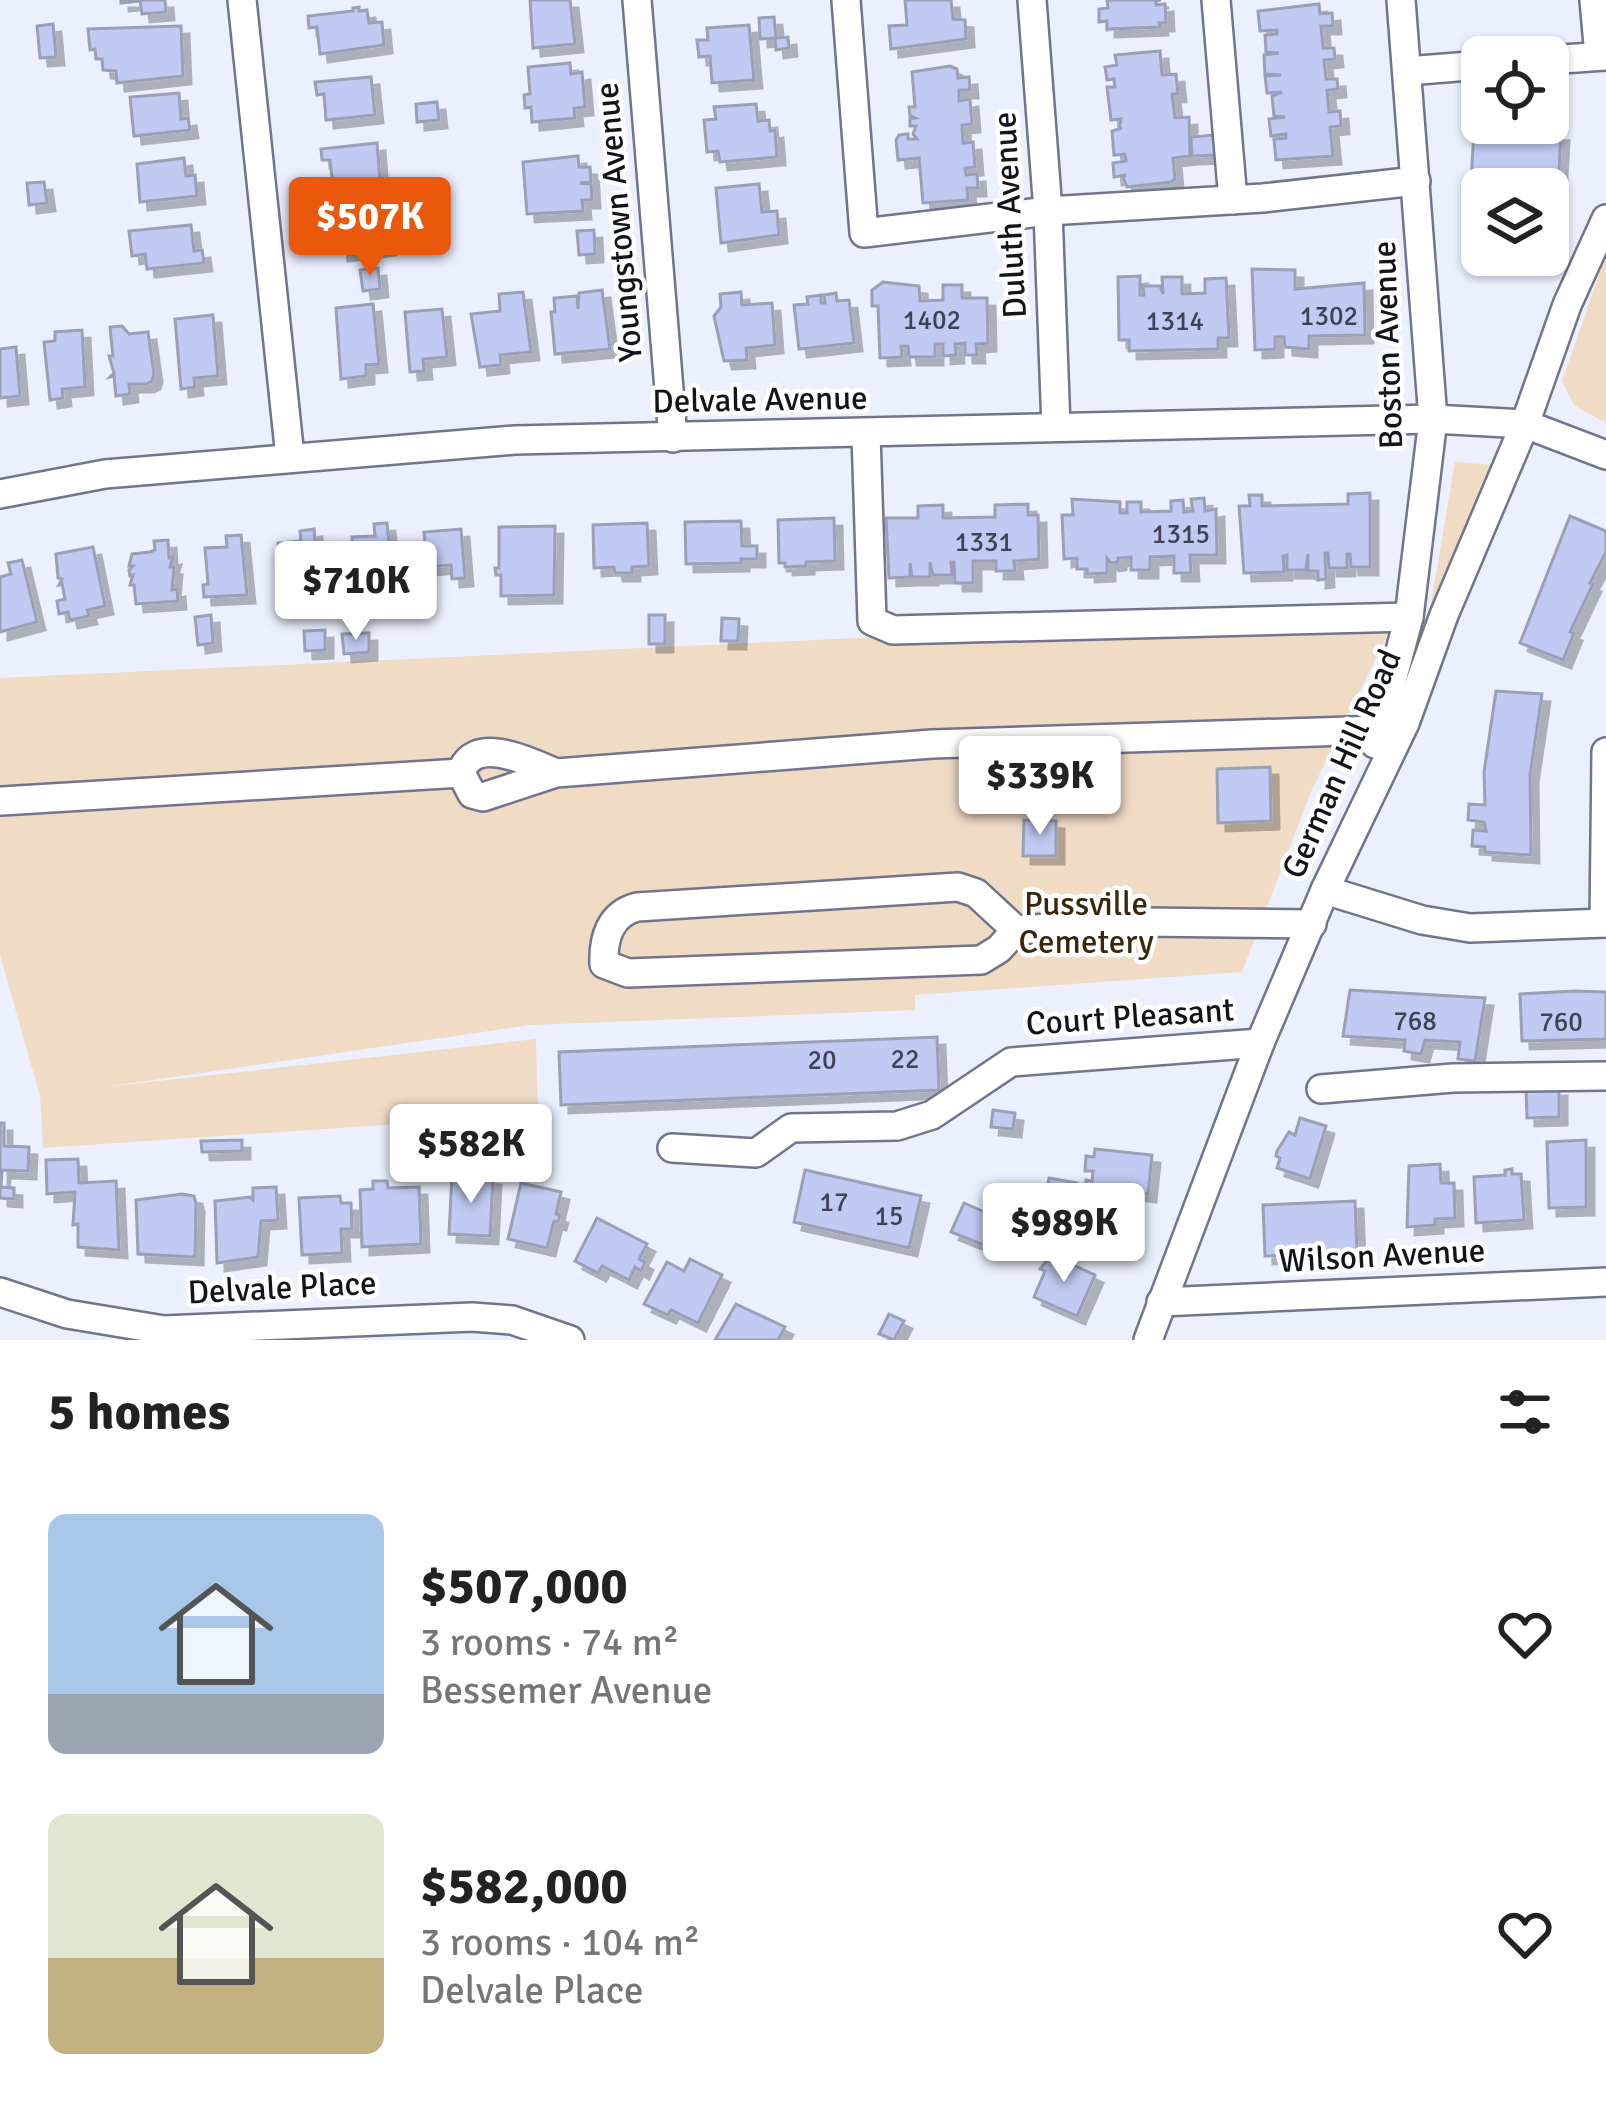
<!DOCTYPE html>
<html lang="en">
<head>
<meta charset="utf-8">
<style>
  :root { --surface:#fff; --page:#f2f2f2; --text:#222; --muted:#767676; --accent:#ea580c }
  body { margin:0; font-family:Signika,sans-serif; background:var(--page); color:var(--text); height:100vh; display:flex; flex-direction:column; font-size:45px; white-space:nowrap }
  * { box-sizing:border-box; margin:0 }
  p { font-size:39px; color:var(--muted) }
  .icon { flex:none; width:66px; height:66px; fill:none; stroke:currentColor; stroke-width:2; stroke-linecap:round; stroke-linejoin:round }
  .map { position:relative; height:1340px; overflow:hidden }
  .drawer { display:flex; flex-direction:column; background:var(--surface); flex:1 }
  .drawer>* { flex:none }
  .tools { position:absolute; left:1461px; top:36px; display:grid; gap:24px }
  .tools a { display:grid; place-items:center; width:108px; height:108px; border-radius:18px; background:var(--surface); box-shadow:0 3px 9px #0004; font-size:60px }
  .price { position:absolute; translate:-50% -102px; padding:0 27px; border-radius:12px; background:#fff; color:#222; font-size:39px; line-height:78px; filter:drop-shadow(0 3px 6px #0008) }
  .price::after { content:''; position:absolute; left:50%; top:72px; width:36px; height:27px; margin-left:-18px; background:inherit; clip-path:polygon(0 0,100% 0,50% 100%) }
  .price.active { background:var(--accent); color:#fff }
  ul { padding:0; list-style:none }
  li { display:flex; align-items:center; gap:36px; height:300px; padding:0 48px }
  li span { display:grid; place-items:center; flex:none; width:336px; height:240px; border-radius:18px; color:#555 }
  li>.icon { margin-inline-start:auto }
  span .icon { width:144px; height:144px; fill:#fffc; stroke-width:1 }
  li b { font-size:51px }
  h2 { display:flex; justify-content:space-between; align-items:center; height:144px; padding:0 48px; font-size:51px }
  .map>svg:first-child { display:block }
</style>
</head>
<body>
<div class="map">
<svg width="1606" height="1340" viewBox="0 0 1606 1340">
  <defs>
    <filter id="shadow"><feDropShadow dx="8" dy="8" stdDeviation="0" flood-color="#0004"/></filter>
  </defs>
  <rect width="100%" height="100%" fill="#eceffe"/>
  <g fill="#f0dbc5">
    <path d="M1606,255V423L1574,405L1562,381Z"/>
    <path d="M1455,462L1494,465L1428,622Z"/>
    <path d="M1391,627L1311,792L1242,972L915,995V1010L531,1025L105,1087L536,1039L538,1124L502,1117L43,1148L40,1096L0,955V678L877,637Z"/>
  </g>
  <g fill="#c1caf2" stroke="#9ba0b7" stroke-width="3" filter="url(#shadow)">
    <path d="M121,0H165L166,12L142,14L140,1L121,3Z"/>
    <path d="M530,0H570L575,44L533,48Z"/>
    <path d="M905,0H951L953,19L965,20L966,39L891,49L889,26L907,25Z"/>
    <path d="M1107,0H1161L1156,1V5L1165,4L1166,23H1159L1160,27L1107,29V21L1099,22V9L1108,8Z"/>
    <path d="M1319,4L1320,14L1332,13L1333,26H1321L1323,48H1334L1335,59L1324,60L1326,79H1337L1338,89L1327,90L1329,112L1340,111L1341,126L1330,127L1333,156L1276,160L1274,139L1286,138V134L1271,136L1269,119L1285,117L1274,116L1272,96L1282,92L1267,93L1265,76L1281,75L1265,74L1264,55L1279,53L1266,52L1265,35L1277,34V30L1260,31L1258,11Z"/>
    <path d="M359,7V11L367,10L369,23L382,22L384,45L320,54L317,27L309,28L308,16L353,11V8Z"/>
    <path d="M774,17L776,38L788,37L789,48L776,50L775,38L760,39L759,18Z"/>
    <path d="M53,24L56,57L40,58L37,26Z"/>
    <path d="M749,25L754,80L712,83L710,56L699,57L697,40H708L707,28Z"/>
    <path d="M181,26L183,76L117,83L116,71L103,70L102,59H96L95,49L90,50L88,29Z"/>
    <path d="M1160,51L1162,75L1176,74L1178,94H1172L1175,118L1189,117L1190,156L1173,158L1175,179L1171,182L1127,187L1123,177L1126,175L1114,177L1113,163L1126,161L1125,154L1114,155L1112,131L1122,128H1119L1121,119L1111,120L1107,87H1115L1114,79L1107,80L1105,67L1117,65L1115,55Z"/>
    <path d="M570,63L571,74L582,72L585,107L574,108L575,118L532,122L531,107L525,108L524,95L530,94L528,67Z"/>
    <path d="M950,66L957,69L958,78L969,77L970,90H959V101L970,99L972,124L962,125L963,143L973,142L975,167L965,168L966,175L977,174L978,188H967L968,200L923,203L919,158L898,160L896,140L899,135L908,134V139H917L913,134L916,126H910V119L915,118L910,116L909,107H915L912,72Z"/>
    <path d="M371,77L375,115L326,120L324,94L317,95L315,82Z"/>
    <path d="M179,93L181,119L188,118L190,130L134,136L130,97Z"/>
    <path d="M437,102L439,120L417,122L416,104Z"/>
    <path d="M756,104L758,121L769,120L770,131L775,130L777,157L720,162L718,151L707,152L704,120L716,119L714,107Z"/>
    <path d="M1474,128L1561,133L1558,188L1471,183Z"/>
    <path d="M1214,135L1216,155L1192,156L1191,137Z"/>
    <path d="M377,143L380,181L333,186L330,160H322L321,149Z"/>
    <path d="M578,156L579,167H590L591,182L580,183L591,184L592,200H582L583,211L527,214L523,162Z"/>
    <path d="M184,158L186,176L195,175L197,196L140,202L137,164Z"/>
    <path d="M44,182L47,203L29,205L27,183Z"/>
    <path d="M759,184L762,212L777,211L779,235L721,243L716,188Z"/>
    <path d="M383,209L388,247L340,253L337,227L329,228L327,215Z"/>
    <path d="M191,225L194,251L202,250L204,263L147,269L145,254L132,256L129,231Z"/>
    <path d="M594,230L595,254L579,255L577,231Z"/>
    <path d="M378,268L380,289L363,291L360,270Z"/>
    <path d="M1252,269L1295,270V289L1364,283L1365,335L1309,336V349L1285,347L1284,337H1275V349L1255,350Z"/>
    <path d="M1140,276V295H1144L1143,286H1160L1163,294L1162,277H1182V294L1205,293V279L1226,278L1229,338H1218V349L1129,351V340H1119L1118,277Z"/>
    <path d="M883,282L919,286L920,301L943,300V285H962V298H987L988,343L976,344L977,355H965V343L955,344L956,355L943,356V344H935V357H909L908,346H901L902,357L880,358L878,306H872V290Z"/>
    <path d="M602,290L610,349L555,354L551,312H555L554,298L577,296L578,309L579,293Z"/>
    <path d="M523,292L531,352L500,355L501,365L480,367L471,314L500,311L499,294Z"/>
    <path d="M741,292L742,305L772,303L775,345L746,348L747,360L724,361L714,316L721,307L720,294Z"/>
    <path d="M836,293L837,301L849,300L854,343L799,349L794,305L808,304L807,297L821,295V303H825L824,295Z"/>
    <path d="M373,304L379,364L366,365V376L341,379L336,308Z"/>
    <path d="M442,309L447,357L423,359L424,371L410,372L405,312Z"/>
    <path d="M213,315L218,376L194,378L195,387L181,389L175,319Z"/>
    <path d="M122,326L129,334L148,332L154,374L152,381L146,384H129L130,394L116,396L114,376L110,377L114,373L109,356H113L110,327Z"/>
    <path d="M82,330L85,387L62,389L63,398L50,400L44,342L55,341V332Z"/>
    <path d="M16,347L20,396L0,398V349Z"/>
    <path d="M1370,493V567H1351L1350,554H1347V568H1329L1328,553H1325L1326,579L1318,580V571H1308V554L1306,570H1287V555L1283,556L1284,572L1244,573L1239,506H1250L1249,495H1262V506L1348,504V494Z"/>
    <path d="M1204,498L1205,511L1216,509L1217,555H1190L1191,573H1174V556L1150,557V570H1131V557L1118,558V562L1111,563L1107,558V573L1087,574V569H1077V558L1064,559L1062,515H1073L1072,499L1120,502V513H1127V502H1141V512L1171,511V501L1183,500L1184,512L1193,511L1191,499Z"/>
    <path d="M1028,504V515H1038L1039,559L1014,561L1015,571H996V561H973V583H955L954,562H951L952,575H933L930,562V577H912L910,563V577L889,578L886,518H918V506L943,505V518L995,517V505Z"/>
    <path d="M1570,516L1606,531V552L1590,583L1593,584L1570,632L1574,633L1563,660L1520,643Z"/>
    <path d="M834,518L835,561L806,562V566L785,567V563H779L778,520Z"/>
    <path d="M741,521L742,546H757V559H741V563L686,564L685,522Z"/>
    <path d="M387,523L393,584H386L387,597L382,599L355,601L352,537L375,536L374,524Z"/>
    <path d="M647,523L649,566L632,567V573H615L614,567L594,568L593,525Z"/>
    <path d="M555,526L554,595L501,596V575H496L495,568H499V527Z"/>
    <path d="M314,529L318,573L324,572L325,584H319L320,590L307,591L308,602L283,604L278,543L301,541L300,531Z"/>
    <path d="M461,529L465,578L452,579L451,565L427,567L424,532Z"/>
    <path d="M241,535L247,595L204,597L203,585L208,584L205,548L227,547L226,536Z"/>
    <path d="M168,540L169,558L173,557L170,567H174L172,590L177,589L178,601L136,604L134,585H130L133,575L130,576L129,570L133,566H129L132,554L150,552L155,550L154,541Z"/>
    <path d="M93,547L105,606L87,610L89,616L70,620L68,612L59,614L57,601L65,599L62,584L59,585L62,579L58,578L56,554Z"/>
    <path d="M22,560L37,622L0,632V577L11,574L8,563Z"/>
    <path d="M211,615L213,643L198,645L195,617Z"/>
    <rect x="649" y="615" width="16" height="29"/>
    <path d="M722,618L739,619L738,641H721Z"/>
    <path d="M325,630V650L305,651L304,631Z"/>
    <path d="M369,633V652L344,654L342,634Z"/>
    <path d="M1496,691L1542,694L1530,775L1531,855L1485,852V847L1472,846L1473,830L1486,831L1484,822L1468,820L1469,804L1485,805L1484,772Z"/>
    <path d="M1270,767L1271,821L1218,823L1217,769Z"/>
    <path d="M1024,820L1056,821V856H1023Z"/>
    <path d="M1350,990L1485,998L1475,1061L1458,1059L1460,1042L1425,1040L1421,1054L1404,1051L1405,1040L1343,1036Z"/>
    <path d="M1574,991L1606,992V1039L1522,1041L1520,994Z"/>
    <path d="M937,1037L939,1090L561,1105L559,1052Z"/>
    <path d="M1559,1088V1117L1527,1118L1526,1089Z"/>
    <path d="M993,1110L1015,1113L1013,1129L991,1127Z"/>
    <path d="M1300,1118L1326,1126L1310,1179L1277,1168L1280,1158L1276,1156L1277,1151L1289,1132L1295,1135Z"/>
    <path d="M0,1123H4V1146L29,1147L28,1171L2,1170L1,1187L14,1188V1199L0,1198Z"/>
    <path d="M242,1140V1151L202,1152L201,1141Z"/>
    <path d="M1586,1140V1207L1549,1208L1547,1142Z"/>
    <path d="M1095,1149L1152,1155L1148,1194L1125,1191L1120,1236L1080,1232L1086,1180L1092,1181L1093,1171H1085L1086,1156L1094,1157Z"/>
    <path d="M78,1159L79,1183L116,1181L119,1250L78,1247V1224L73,1225L75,1192L47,1194L46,1160Z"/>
    <path d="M1440,1164L1441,1183H1454L1455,1218L1435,1219V1225L1407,1227L1409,1166Z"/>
    <path d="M1512,1169V1174H1521L1524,1220L1476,1223L1474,1177L1505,1175V1170Z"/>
    <path d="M805,1170L921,1196L909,1248L794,1222Z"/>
    <path d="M452,1175L493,1177L490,1236L449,1234Z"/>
    <path d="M1049,1178L1077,1183L1072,1216L1044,1211Z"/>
    <path d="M373,1181H387L388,1188L419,1187L421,1244L362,1247L360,1190L373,1189Z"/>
    <path d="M521,1183L561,1192L556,1214L560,1215L558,1222L554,1221L547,1248L508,1239Z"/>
    <path d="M276,1187L278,1220L261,1221L258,1257L217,1263L215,1201L250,1197L253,1200V1188Z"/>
    <path d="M182,1194L194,1196L196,1204L195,1257L138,1254L136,1200Z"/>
    <path d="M340,1196L341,1203H351L352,1229H341L342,1253L302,1255L299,1198Z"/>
    <path d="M1355,1201L1357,1252L1265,1256L1263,1205Z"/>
    <path d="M964,1203L996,1217L984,1245L951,1232Z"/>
    <path d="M597,1218L647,1244L639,1259L645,1262L641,1271L635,1267L629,1280L602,1266L598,1273L575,1261Z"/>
    <path d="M1051,1255L1095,1275L1077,1316L1034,1297L1045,1271L1040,1269Z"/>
    <path d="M690,1259L722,1275L698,1323L671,1310L668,1315L644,1304L667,1262L684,1271Z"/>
    <path d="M736,1304L785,1327L778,1340H715Z"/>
    <path d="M889,1314L904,1321L894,1340L879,1334Z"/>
  </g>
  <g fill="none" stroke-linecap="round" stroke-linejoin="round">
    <g stroke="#70758b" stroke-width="32">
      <g id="minor">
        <path d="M242,0L290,457"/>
        <path d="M637,0L673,438"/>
        <path d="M846,0L864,233L1048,211L1263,198L1416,181"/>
        <path d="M1032,0L1048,211L1056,427"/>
        <path d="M1216,0L1233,200"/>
        <path d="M1594,0L1599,56"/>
        <path d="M1548,60L1606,56"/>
        <path d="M1407,71L1482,65"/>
        <path d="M866,434L872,621L893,630L1409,617"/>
        <path d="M0,494L105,474L515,440L1433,419L1525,424L1606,455"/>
        <path d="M1375,744L1409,617L1433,419L1401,0"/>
        <path d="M556,773C530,762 473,733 461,773L472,794L483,797L556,773L932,744L1380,730"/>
        <path d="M2,801L461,773"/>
        <path d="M958,887L976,893L1016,930L999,949L981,960L628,973L604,964C603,938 610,914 637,907Z"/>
        <path d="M1325,890L1422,920L1470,928L1606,923"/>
        <path d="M1604,923L1606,752"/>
        <path d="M1016,930L1143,922L1312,924"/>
        <path d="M1321,1089L1453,1078L1606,1076"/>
        <path d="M672,1148L756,1153L791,1128L897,1126L932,1115L1011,1062L1260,1043"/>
        <path d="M0,1292L67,1314L164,1330L472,1317L512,1320L570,1340"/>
        <path d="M1161,1302L1606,1282"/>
        <path d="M1148,1340L1260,1043L1325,890L1405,723L1444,615L1525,424L1567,305L1606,219"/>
      </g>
    </g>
    <use href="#minor" stroke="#fff" stroke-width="27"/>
  </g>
  <g text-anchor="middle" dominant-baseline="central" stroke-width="9" stroke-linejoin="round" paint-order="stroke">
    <g font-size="27" fill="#3e4252">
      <text x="1329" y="316">1302</text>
      <text x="932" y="320">1402</text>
      <text x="1175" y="321">1314</text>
      <text x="1181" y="534">1315</text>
      <text x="984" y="542">1331</text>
      <text x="1415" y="1021">768</text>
      <text x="1561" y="1022">760</text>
      <text x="905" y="1059">22</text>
      <text x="822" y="1060">20</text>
      <text x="834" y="1202">17</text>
      <text x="889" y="1216">15</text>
    </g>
    <g font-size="33" fill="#12141d" stroke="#fff">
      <text transform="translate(1010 215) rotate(-93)">Duluth Avenue</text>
      <text transform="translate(619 222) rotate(-95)">Youngstown Avenue</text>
      <text transform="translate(1388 345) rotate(-92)">Boston Avenue</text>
      <text transform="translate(760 400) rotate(-1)">Delvale Avenue</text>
      <text transform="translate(1342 764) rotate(-66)">German Hill Road</text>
      <text transform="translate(1130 1017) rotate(-4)">Court Pleasant</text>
      <text transform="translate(1382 1256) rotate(-3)">Wilson Avenue</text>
      <text transform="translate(282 1288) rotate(-3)">Delvale Place</text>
    </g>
    <g font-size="33" fill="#3c260a" stroke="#fff">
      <text x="1086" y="904">Pussville<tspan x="1086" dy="38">Cemetery</tspan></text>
    </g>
  </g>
</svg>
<div class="tools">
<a><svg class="icon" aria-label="locate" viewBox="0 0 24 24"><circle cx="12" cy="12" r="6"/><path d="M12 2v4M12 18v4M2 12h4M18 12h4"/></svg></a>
<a><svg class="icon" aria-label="layers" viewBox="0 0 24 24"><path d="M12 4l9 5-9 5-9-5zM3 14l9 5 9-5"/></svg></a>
</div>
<b class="price active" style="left:370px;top:279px">$507K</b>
<b class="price" style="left:356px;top:643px">$710K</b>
<b class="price" style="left:1040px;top:838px">$339K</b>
<b class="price" style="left:471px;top:1206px">$582K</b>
<b class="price" style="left:1064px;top:1285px">$989K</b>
</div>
<section class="drawer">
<h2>5 homes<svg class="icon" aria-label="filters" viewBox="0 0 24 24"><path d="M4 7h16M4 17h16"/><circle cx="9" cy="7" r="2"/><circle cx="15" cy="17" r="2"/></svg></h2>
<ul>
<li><span style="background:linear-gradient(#a9c7e8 75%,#9aa5b1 0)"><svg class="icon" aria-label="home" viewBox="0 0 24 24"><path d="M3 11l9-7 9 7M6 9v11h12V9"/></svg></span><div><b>$507,000</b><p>3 rooms · 74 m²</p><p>Bessemer Avenue</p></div><svg class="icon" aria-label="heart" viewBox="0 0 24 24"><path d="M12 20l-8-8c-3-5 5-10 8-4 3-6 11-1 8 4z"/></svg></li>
<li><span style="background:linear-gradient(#dfe7d0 60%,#c2b280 0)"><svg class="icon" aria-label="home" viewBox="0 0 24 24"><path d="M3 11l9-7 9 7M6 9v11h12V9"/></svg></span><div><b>$582,000</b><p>3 rooms · 104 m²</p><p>Delvale Place</p></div><svg class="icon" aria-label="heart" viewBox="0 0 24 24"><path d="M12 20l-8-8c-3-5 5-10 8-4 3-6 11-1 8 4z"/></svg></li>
</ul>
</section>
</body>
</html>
